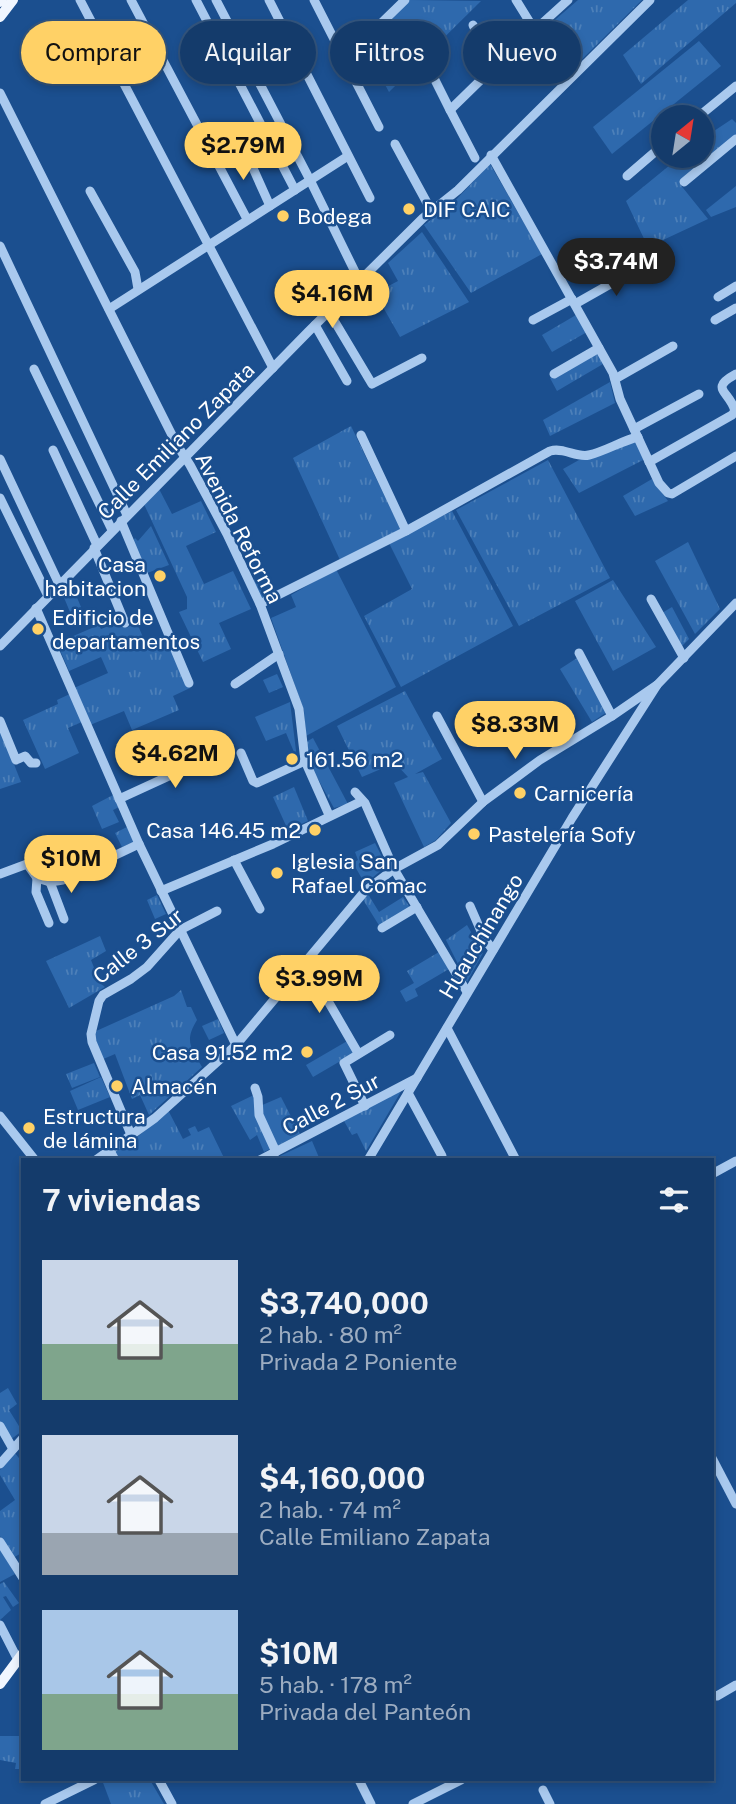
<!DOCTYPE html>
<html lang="es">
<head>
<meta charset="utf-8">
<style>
  :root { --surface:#143b6b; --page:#1d4271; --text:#f1f3f6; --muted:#9dadc1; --line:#33557e; --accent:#ffd166 }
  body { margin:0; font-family:"Public Sans",sans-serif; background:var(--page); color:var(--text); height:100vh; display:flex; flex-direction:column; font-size:26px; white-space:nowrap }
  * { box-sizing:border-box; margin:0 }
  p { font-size:23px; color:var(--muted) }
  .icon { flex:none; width:38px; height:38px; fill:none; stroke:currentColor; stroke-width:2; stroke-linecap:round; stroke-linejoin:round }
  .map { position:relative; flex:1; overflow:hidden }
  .panel { position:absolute; left:21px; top:1158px; width:693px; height:623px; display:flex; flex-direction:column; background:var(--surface); border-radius:0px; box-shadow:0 4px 10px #0003,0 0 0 2px var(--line) }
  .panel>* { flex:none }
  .top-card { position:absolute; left:21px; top:21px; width:695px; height:63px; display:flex; gap:14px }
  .needle { width:46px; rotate:30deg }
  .buttons { position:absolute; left:651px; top:105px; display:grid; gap:14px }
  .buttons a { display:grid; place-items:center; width:63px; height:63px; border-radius:50%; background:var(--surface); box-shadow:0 4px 10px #0003,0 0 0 2px var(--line); font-size:35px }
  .price { position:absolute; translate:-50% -60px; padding:0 16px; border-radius:24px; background:var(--accent); color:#111; font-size:23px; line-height:46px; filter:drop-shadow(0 2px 4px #0008) }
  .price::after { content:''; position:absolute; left:50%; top:42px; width:21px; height:16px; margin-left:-10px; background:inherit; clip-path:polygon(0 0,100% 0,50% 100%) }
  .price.current { background:#222; color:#fff }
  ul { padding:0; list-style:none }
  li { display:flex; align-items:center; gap:21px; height:175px; padding:0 21px }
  li span { display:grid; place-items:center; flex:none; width:196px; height:140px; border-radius:0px; color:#555 }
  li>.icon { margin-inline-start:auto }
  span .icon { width:84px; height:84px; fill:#fffc; stroke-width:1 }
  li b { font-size:30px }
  h2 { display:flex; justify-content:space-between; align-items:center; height:84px; padding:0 21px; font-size:30px }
  .tag { padding:0 24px; border-radius:32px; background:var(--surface); box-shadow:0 4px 10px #0003,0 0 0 2px var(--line); font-size:24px; line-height:63px }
  .tag.current { background:var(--accent); color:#111 }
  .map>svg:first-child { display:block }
</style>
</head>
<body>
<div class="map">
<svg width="736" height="1804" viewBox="0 0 736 1804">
  <defs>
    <pattern id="grass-tufts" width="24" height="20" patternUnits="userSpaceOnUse" patternTransform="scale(1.75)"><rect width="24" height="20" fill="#2e69ad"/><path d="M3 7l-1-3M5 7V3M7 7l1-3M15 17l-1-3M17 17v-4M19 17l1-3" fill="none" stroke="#4d80b9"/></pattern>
  </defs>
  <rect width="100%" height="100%" fill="#1b4f8f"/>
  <g fill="url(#grass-tufts)">
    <path d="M410,0L481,1L389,92L365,47Z"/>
    <path d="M578,0H642L558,83L534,38Z"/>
    <path d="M688,0H736V3L641,84L623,55Z"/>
    <path d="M699,41L721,66L612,154L593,127Z"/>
    <path d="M732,119L736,123V135L679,183L708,219L648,247L626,201L681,156H702V123L711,133Z"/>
    <path d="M490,164L542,254L471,293L424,225L452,204Z"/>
    <path d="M736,186V207L711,217L706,210Z"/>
    <path d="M422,232L469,302L400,337L375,293L398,281L388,263Z"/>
    <path d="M576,315L587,332L552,352L542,335Z"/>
    <path d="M598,352L603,364L557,391L550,378Z"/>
    <path d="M610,382L615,403L550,436L543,420Z"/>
    <path d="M351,426L401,530L340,560L293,458Z"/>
    <path d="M635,441L645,459L579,493L563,469L579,460Z"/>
    <path d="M548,460L610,578L519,626L456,510Z"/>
    <path d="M652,479L668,501L635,516L623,496Z"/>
    <path d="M158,487L172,514L201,501L216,532L186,546L204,584L233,571L251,609L219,623L231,649L203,662L179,612L187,609V597L143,502Z"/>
    <path d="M452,511L513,626L401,687L364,616L412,589L389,543Z"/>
    <path d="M151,526L169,565L147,573L133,541L135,538L138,541Z"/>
    <path d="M688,542L720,609L695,634L655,561Z"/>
    <path d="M266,574L277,594L261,602L252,581Z"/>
    <path d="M69,579L81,607L70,612L60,588Z"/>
    <path d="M613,580L656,647L613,671L575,601Z"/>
    <path d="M672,607L689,639L681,647L662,613Z"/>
    <path d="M122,621L126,628L137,623L147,647L168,638L190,688L173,696L179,710L132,730L124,711L90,725L74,688L108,673L101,657L69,671L57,643L99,625L101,629Z"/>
    <path d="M577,658L607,712L592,722L560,669Z"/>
    <path d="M277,674L283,687L269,693L263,680Z"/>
    <path d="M405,691L442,759L415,774L423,772L451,823L436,840L424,847L394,783L408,777L395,763L362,777L337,726Z"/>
    <path d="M72,693L84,721L68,728L79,753L45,769L23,720L58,704L57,700Z"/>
    <path d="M290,702L297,759L286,733L266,741L255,717Z"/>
    <path d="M0,729L21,782L0,789Z"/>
    <path d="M313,738L348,804L334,808L308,761L306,742Z"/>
    <path d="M294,787L308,821L288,830L273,797Z"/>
    <path d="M113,795L119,807L113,810L119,822L102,829L92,806Z"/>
    <path d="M127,827L134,842L122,847L115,833Z"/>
    <path d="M375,843L385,863L384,868L365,884L353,863L358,860L355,852Z"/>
    <path d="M52,857L60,874L48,878L39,874L34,865Z"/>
    <path d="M368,894L379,912L403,897L411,909L380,927L362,898Z"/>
    <path d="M157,895L166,914L155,919L147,900Z"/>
    <path d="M467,925L483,953L467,982L446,940Z"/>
    <path d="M100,936L106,951L91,960L100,983L105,987L69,1008L46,961Z"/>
    <path d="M439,952L449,969L415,989L418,996L406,1002L400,991L414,983L407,971Z"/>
    <path d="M181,990L187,1007H191L197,1020C184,1041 191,1048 202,1067L149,1115L140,1095L132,1099L115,1054L101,1060L94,1032L174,996Z"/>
    <path d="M218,1019L224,1033L209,1040L202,1026Z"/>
    <path d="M349,1040L356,1052L313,1077L306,1065Z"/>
    <path d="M94,1063L100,1077L72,1088L66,1074Z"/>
    <path d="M101,1077L110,1097L78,1110L70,1091Z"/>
    <path d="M403,1088L366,1151L357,1133L352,1135L344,1121Z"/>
    <path d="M256,1094L272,1148L264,1152L257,1135L250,1140L231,1106Z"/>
    <path d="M281,1097L300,1134L275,1147L260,1106Z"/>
    <path d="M168,1110L183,1139L191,1135L188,1129L195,1126L198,1132L209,1127L225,1160H117L113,1152L134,1140Z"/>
    <path d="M312,1141L320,1160L282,1159L280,1156Z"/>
    <path d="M8,1388L17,1404L9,1410L22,1431L10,1440L0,1423V1393Z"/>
    <path d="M14,1452L23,1463V1552L13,1558L0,1536V1511L15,1500L0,1475V1470Z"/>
    <path d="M0,1549L15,1574L0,1582Z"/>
    <path d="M4,1582L19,1603L13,1607L6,1596L3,1597L11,1610L0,1620V1584Z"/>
    <path d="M0,1736H23V1769H15L16,1763L0,1760Z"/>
    <path d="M102,1780H150L164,1804H111Z"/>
  </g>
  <path fill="#2e69ad" d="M336,569L396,687L306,736L304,711L271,618L296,607L291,595Z"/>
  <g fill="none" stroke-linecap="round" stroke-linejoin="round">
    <g stroke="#a9c9ee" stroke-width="9">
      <path d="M80,0L273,368"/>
      <path d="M131,0L247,219"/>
      <path d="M196,0L295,190"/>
      <path d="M216,0L310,180L360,282"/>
      <path d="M269,0L370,198"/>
      <path d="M314,0L379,127"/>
      <path d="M516,0L534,29"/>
      <path d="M473,25L493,68"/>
      <path d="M368,36L405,0"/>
      <path d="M430,70L450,110L493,68L568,0"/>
      <path d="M0,93L177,445L190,465L227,534L260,604L299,709L305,761L329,815"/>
      <path d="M450,110L475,158"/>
      <path d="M698,117L736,86"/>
      <path d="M395,144L432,212"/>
      <path d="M243,146L270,206"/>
      <path d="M491,155L613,373L620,399L659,483L668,493L672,494L736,456"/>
      <path d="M627,176L663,145"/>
      <path d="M684,182L736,139"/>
      <path d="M90,191L135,272L138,289"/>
      <path d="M0,246L127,515"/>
      <path d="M718,297L736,286"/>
      <path d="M575,304L642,266"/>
      <path d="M109,309L348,156"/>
      <path d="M329,312L372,384L422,358"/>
      <path d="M533,320L572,299"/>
      <path d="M715,320L736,308"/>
      <path d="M315,325L347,381"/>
      <path d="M34,369L112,530"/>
      <path d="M554,374L599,348"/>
      <path d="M615,379L673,346"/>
      <path d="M634,429L699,394"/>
      <path d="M361,435L406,531"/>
      <path d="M53,450L97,545"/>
      <path d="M0,459L59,584"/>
      <path d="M649,462L732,415L735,411C730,391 708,389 736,374"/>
      <path d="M0,498L48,596"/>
      <path d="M121,521L189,683"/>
      <path d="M94,548L125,623"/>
      <path d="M651,599L684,658"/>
      <path d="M260,604L406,531L550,451C564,447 576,458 589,455C606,451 621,441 638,437"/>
      <path d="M36,608L139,844L236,1045"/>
      <path d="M0,646L308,332L423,218L458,190L650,0"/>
      <path d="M579,653L612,716"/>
      <path d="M235,684L279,654"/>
      <path d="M437,716L483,802"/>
      <path d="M0,721L16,760L25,756L31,763H36"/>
      <path d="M241,753L253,781L257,783L305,761"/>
      <path d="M355,792L365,803L394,869L467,992"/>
      <path d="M119,799L219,753"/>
      <path d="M234,860L260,909"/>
      <path d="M0,874L27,864L37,878L50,882L63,880L139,844"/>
      <path d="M37,878L36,892L49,923"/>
      <path d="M50,882L64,919"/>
      <path d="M161,891L273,844L362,801"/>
      <path d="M470,906L484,938L493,950"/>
      <path d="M382,928L417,907"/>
      <path d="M306,963L358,1053"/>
      <path d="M447,1028L516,1160"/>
      <path d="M255,1088L258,1097L259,1115L276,1152"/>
      <path d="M408,1093L442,1156"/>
      <path d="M365,1106L344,1063L390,1035"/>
      <path d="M0,1116L35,1160"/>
      <path d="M132,1137L92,1042L91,1034L99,1001L103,995L131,979L147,967L180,930L217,911"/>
      <path d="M110,1151L115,1160"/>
      <path d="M96,1160L155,1118L236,1045L365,891L394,869L438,845L483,802L540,760L612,716L657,685"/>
      <path d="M260,1160L417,1078"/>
      <path d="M368,1160L572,818L657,685L736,603"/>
      <path d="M712,1174L736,1161"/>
      <path d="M0,1426L13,1449"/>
      <path d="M712,1458L736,1504"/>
      <path d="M0,1464L23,1438"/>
      <path d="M0,1542L23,1578"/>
      <path d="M0,1625L18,1660"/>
      <path d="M712,1695L717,1696L736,1685"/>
      <path d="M159,1780L172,1804"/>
      <path d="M359,1780L371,1804"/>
      <path d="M543,1790L550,1804"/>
      <path d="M45,1804L94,1780"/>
      <path d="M413,1804L461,1780"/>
    </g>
    <g stroke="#f0f6ff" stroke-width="10">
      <path d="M0,2L2,0"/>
      <path d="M0,17L13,0"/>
      <path d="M0,1684L23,1653"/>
    </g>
  </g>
  <g fill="#ffd166" stroke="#1b4f8f" stroke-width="2.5">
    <circle cx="409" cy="209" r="7"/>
    <circle cx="283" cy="216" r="7"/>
    <circle cx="160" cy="576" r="7"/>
    <circle cx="38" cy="629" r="7"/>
    <circle cx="292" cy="759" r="7"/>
    <circle cx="520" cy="793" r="7"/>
    <circle cx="315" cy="830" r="7"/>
    <circle cx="474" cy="834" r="7"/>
    <circle cx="277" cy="873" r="7"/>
    <circle cx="307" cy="1052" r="7"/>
    <circle cx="117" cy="1086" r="7"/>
    <circle cx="29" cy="1128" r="7"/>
  </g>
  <g text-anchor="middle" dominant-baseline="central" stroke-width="5" stroke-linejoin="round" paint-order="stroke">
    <g font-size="21" fill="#fff" stroke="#1b4f8f" text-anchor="start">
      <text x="423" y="209">DIF CAIC</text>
      <text x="297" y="216">Bodega</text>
      <text x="146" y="564" text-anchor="end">Casa<tspan x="146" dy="24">habitacion</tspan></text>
      <text x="52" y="617">Edificio de<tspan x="52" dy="24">departamentos</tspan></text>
      <text x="306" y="759">161.56 m2</text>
      <text x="534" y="793">Carnicería</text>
      <text x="301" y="830" text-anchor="end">Casa 146.45 m2</text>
      <text x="488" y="834">Pastelería Sofy</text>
      <text x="291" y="861">Iglesia San<tspan x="291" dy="24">Rafael Comac</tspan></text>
      <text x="293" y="1052" text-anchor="end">Casa 91.52 m2</text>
      <text x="131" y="1086">Almacén</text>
      <text x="43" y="1116">Estructura<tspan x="43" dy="24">de lámina</tspan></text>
    </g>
    <g font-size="21" fill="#fff" stroke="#1b4f8f">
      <text transform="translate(176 441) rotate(-45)">Calle Emiliano Zapata</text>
      <text transform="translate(239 528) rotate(63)">Avenida Reforma</text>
      <text transform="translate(481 936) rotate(-59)">Huauchinango</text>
      <text transform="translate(138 946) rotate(-38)">Calle 3 Sur</text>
      <text transform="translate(331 1104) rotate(-28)">Calle 2 Sur</text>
    </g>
  </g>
</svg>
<div class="buttons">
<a><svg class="needle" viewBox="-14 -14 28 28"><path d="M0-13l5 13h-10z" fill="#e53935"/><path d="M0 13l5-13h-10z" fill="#9dadc1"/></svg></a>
</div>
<b class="price" style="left:243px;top:182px">$2.79M</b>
<b class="price current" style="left:616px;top:298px">$3.74M</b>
<b class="price" style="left:332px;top:330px">$4.16M</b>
<b class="price" style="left:515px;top:761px">$8.33M</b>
<b class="price" style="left:175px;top:790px">$4.62M</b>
<b class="price" style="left:71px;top:895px">$10M</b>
<b class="price" style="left:319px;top:1015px">$3.99M</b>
<div class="top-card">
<a class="tag current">Comprar</a>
<a class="tag">Alquilar</a>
<a class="tag">Filtros</a>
<a class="tag">Nuevo</a>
</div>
<section class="panel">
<h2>7 viviendas<svg class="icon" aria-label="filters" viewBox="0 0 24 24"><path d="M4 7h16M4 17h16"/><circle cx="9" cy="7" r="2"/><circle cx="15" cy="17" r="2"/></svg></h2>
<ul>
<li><span style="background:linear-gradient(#c9d6e8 60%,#7fa58c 0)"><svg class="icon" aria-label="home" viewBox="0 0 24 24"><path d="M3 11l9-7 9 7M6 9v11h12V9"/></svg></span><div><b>$3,740,000</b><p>2 hab. · 80 m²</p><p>Privada 2 Poniente</p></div></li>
<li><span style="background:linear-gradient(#c9d6e8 70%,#9aa5b1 0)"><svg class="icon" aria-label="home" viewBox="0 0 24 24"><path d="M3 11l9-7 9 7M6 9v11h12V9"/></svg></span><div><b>$4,160,000</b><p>2 hab. · 74 m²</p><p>Calle Emiliano Zapata</p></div></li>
<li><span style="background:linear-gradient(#a9c7e8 60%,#7fa58c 0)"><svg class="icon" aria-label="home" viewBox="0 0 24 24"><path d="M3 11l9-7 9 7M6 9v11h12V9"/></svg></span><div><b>$10M</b><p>5 hab. · 178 m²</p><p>Privada del Panteón</p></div></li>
</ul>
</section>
</div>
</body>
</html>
